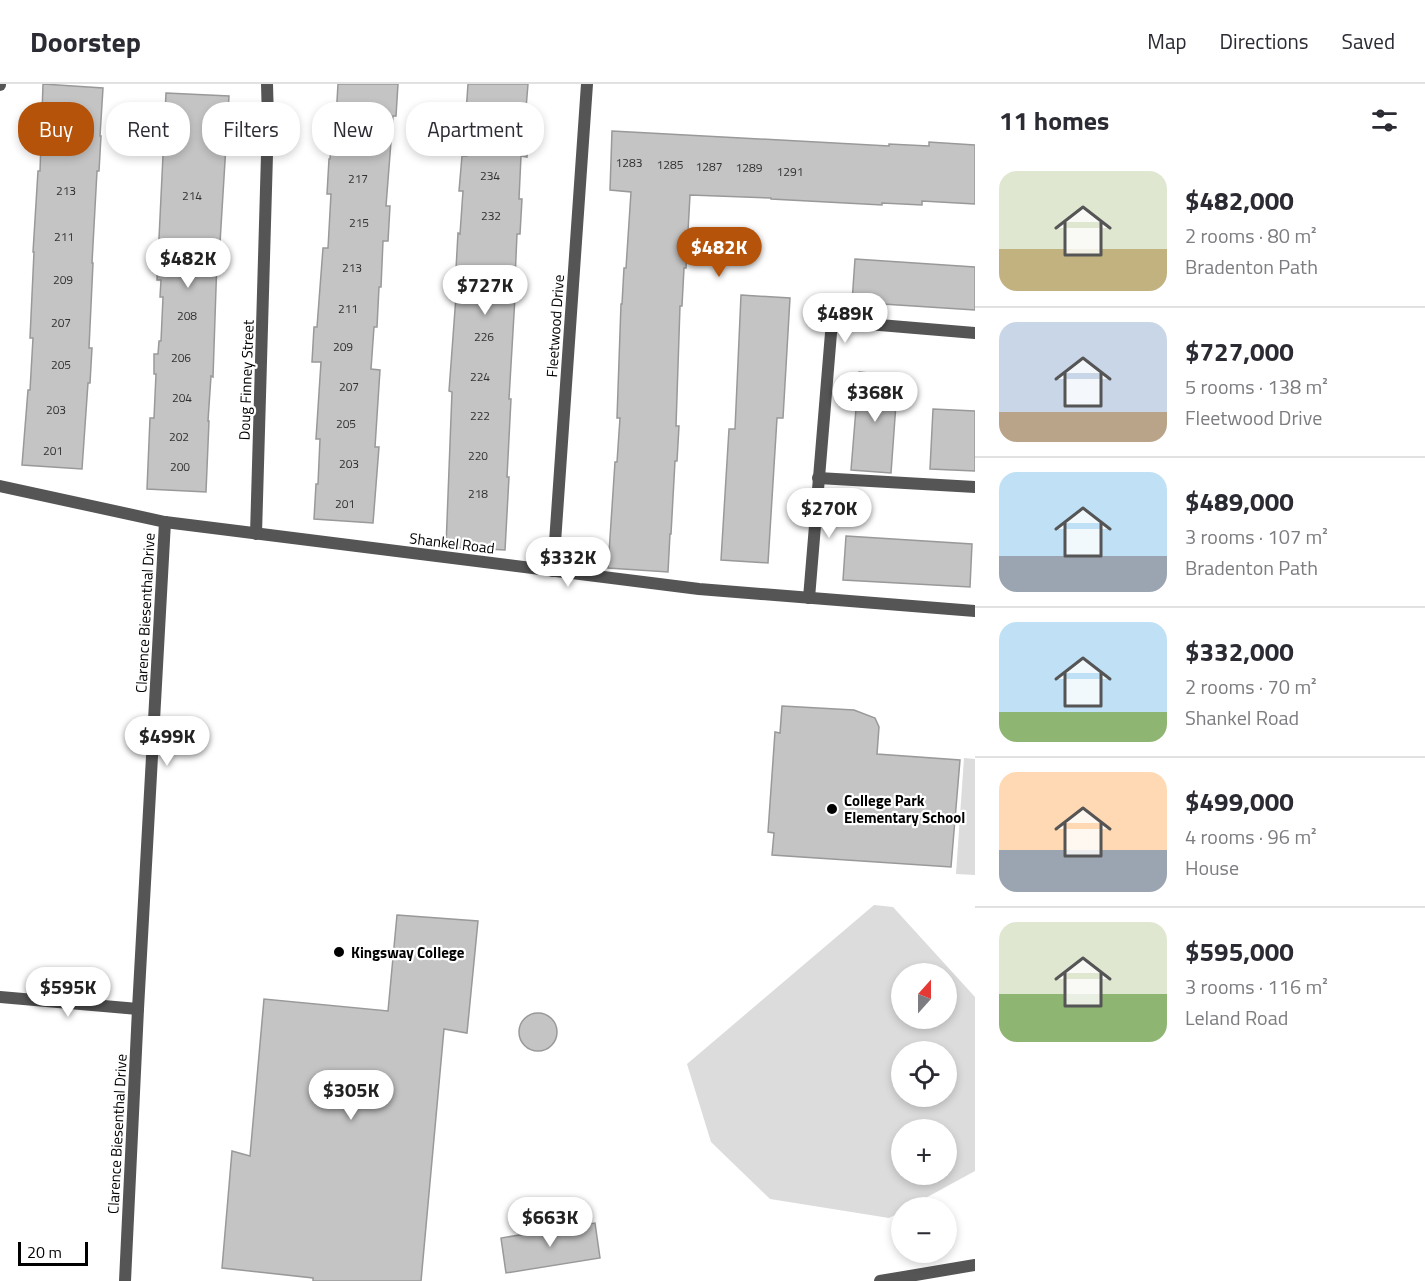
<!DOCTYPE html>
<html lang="en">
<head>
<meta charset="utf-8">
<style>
  :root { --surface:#fff; --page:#f2f2f3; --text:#2b2b33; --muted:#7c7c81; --line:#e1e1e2; --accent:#b45309 }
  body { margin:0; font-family:"Titillium Web",sans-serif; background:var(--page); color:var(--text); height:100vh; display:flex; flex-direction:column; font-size:22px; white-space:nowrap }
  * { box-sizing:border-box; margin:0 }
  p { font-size:20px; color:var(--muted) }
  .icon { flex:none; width:33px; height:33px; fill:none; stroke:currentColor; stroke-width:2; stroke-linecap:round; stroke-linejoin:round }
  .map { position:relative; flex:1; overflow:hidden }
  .drawer { display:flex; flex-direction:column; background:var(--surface); width:450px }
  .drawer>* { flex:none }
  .guide { position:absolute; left:18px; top:18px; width:570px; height:54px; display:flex; gap:12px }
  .needle { width:39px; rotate:21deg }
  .tools { position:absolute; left:891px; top:879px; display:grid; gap:12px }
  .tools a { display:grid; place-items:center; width:66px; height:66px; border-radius:50%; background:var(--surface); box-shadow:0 3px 9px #0003; font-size:30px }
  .scale { position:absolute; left:18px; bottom:15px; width:70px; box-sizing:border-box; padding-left:6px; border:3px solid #000; border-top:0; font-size:16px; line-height:21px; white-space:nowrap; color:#000; -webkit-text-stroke:4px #fff; paint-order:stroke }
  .price { position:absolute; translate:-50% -51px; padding:0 14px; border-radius:21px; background:#fff; color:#222; font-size:20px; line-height:39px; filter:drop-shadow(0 2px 3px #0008) }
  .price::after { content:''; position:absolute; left:50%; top:36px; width:18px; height:14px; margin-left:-9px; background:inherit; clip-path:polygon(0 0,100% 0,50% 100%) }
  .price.current { background:var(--accent); color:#fff }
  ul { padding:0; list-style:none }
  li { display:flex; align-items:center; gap:18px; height:150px; padding:0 24px }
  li+li { border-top:2px solid var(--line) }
  li span { display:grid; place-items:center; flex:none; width:168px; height:120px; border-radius:18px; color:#555 }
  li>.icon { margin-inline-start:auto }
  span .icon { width:72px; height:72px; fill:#fffc; stroke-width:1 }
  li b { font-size:26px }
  h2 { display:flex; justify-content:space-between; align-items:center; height:72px; padding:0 24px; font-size:26px }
  .pill { padding:0 21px; border-radius:24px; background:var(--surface); box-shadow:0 3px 9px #0003; font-size:21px; line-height:54px }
  .pill.current { background:var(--accent); color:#fff }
  header { display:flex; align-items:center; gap:36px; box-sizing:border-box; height:84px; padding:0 30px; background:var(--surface); border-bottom:2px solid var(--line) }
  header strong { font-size:28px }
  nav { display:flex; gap:33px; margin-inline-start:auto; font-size:21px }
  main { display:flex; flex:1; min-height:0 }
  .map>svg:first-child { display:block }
</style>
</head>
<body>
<header>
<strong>Doorstep</strong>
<nav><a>Map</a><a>Directions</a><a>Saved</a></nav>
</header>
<main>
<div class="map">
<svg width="975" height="1197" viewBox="0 0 975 1197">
  <rect width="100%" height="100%" fill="#fff"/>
  <g fill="#dcdcdc" fill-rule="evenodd">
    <path d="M964,674L975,675V791L956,790Z"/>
    <path d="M874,821L893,823L975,913V1087L909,1123L902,1124L901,1128L889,1134L770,1115L711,1058L687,980ZM902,890H946V934H902ZM902,968H946V1012H902ZM902,1046H946V1090H902Z"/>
  </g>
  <g fill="#c4c4c4" stroke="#999" stroke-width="1.5">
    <path d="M43,0L103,4L100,52H101L99,87H97L92,179H93L89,264H92L90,299H88L82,385L22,381L28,306H30L33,254H30L34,168H33L38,87H40Z"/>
    <path d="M338,0H398L396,32H393L386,122H390L388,157H383L381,203H379L377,243H374L371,285L380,286L375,363H379L373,439L314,435L316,400H318L320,355H316L321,278H312L314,243H317L323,164H328L331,110H327L329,75H330L333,34H336Z"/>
    <path d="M468,0H528L525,37H529L527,73L521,72L519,115H522L520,150H517L515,195L516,196L509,315H511L507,393H509L505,466L446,463L452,308L449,307L458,185H456L458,149L460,150L463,107H459L462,72H467L470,29H466Z"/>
    <path d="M166,9L229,12L219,175H217L213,293L211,292L208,337H209L206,408L147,405L150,334H154L156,290H154V270H158L159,257H161L163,213H160L161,196H157Z"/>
    <path d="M612,47L889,62V60L929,62V58L975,61V120L922,117V121L882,119V121L771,115V114L690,111L686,184H684L682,222H680L676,342H679L677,377H675L671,450H670L668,488L608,484L615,378H617L620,334H617L621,220H622L624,184H626L631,108L610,106Z"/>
    <path d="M855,175L975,183V226L852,218Z"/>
    <path d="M741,211L790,214L783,334H777L768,479L721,476L729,345H735Z"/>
    <path d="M859,288L898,292L891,389L851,386Z"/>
    <path d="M933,325L975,327V387L930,385Z"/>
    <path d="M846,452L972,460L970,503L843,496Z"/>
    <path d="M782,622L854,626L875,634L879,643L877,670L960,676L951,783L772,771L774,749L768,748L775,648L780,649Z"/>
    <path d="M397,831L478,837L467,949L444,945L421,1197H313V1194L222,1184L232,1067L250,1072L264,915L388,927Z"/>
    <circle cx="538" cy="948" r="19"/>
    <path d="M595,1139L600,1174L506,1189L501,1154Z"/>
  </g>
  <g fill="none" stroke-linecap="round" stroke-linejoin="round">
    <g stroke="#555" stroke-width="12">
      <path d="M0,1V0"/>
      <path d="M818,394L975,403"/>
      <path d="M0,402L165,438L699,505L975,527"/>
      <path d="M256,450L268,36L267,0"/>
      <path d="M553,487L587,0"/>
      <path d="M809,514L832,237L975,249"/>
      <path d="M0,913L138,925"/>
      <path d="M125,1197L138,925L165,438"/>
      <path d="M880,1197L975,1181"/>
    </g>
  </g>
  <g fill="#000" stroke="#fff" stroke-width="2">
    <circle cx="832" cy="725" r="6"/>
    <circle cx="339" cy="868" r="6"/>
  </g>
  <g text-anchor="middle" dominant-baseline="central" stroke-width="4.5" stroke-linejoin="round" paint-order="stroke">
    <g font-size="12" fill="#313131">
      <text x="629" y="78">1283</text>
      <text x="670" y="80">1285</text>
      <text x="709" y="82">1287</text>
      <text x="749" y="83">1289</text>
      <text x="790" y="87">1291</text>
      <text x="490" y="91">234</text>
      <text x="358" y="94">217</text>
      <text x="66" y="106">213</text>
      <text x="192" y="111">214</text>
      <text x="491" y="131">232</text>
      <text x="359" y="138">215</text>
      <text x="64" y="152">211</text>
      <text x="352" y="183">213</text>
      <text x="63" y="195">209</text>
      <text x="348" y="224">211</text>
      <text x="187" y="231">208</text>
      <text x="61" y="238">207</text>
      <text x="484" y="252">226</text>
      <text x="343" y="262">209</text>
      <text x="181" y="273">206</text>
      <text x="61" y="280">205</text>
      <text x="480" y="292">224</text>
      <text x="349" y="302">207</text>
      <text x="182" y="313">204</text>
      <text x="56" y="325">203</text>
      <text x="480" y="331">222</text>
      <text x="346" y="339">205</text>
      <text x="179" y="352">202</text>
      <text x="53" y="366">201</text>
      <text x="478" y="371">220</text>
      <text x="349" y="379">203</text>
      <text x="180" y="382">200</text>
      <text x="478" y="409">218</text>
      <text x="345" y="419">201</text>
    </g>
    <g font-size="15" fill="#000" stroke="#fff">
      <text transform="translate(555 242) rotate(-86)">Fleetwood Drive</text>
      <text transform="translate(246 296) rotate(-88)">Doug Finney Street</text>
      <text transform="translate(452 459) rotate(7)">Shankel Road</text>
      <text transform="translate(145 529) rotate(-87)">Clarence Biesenthal Drive</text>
      <text transform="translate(117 1050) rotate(-87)">Clarence Biesenthal Drive</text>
    </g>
    <g font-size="15" font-weight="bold" fill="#000" stroke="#fff" text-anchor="start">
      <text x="844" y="716">College Park<tspan x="844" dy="17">Elementary School</tspan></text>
      <text x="351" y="868">Kingsway College</text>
    </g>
  </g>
</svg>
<div class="tools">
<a><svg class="needle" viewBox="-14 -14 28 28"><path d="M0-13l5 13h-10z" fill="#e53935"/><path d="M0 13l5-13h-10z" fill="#7c7c81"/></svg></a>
<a><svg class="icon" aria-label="locate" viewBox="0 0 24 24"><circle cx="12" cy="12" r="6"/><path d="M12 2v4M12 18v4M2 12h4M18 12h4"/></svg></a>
<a>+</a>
<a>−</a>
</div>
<div class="scale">20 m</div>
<b class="price current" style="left:719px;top:194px">$482K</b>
<b class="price" style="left:188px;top:205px">$482K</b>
<b class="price" style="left:485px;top:232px">$727K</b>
<b class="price" style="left:845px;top:260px">$489K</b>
<b class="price" style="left:875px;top:339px">$368K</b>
<b class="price" style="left:829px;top:455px">$270K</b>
<b class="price" style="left:568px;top:504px">$332K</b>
<b class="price" style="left:167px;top:683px">$499K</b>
<b class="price" style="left:68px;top:934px">$595K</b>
<b class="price" style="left:351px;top:1037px">$305K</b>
<b class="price" style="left:550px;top:1164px">$663K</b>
<div class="guide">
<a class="pill current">Buy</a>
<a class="pill">Rent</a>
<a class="pill">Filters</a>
<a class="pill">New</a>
<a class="pill">Apartment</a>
</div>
</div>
<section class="drawer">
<h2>11 homes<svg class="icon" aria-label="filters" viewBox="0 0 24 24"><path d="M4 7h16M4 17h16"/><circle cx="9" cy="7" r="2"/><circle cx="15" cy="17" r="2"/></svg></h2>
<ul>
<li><span style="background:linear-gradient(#dfe7d0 65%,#c2b280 0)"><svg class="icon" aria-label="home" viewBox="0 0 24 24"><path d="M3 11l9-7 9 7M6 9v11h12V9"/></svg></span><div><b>$482,000</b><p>2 rooms · 80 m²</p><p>Bradenton Path</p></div></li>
<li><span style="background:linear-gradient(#c9d6e8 75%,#b9a48a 0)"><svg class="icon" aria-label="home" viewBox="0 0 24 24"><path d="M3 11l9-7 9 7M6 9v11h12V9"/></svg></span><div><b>$727,000</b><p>5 rooms · 138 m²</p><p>Fleetwood Drive</p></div></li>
<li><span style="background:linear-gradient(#bfe0f5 70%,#9aa5b1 0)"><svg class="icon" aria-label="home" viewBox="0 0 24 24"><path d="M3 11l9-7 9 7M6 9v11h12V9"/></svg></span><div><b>$489,000</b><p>3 rooms · 107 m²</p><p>Bradenton Path</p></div></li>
<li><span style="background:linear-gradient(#bfe0f5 75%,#8fb573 0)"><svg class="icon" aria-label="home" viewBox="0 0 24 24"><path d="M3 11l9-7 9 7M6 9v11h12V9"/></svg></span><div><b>$332,000</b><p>2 rooms · 70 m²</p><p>Shankel Road</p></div></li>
<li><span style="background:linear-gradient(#ffd9b3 65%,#9aa5b1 0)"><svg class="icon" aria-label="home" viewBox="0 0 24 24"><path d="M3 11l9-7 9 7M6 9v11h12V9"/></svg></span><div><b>$499,000</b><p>4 rooms · 96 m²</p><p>House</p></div></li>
<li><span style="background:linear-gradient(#dfe7d0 60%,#8fb573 0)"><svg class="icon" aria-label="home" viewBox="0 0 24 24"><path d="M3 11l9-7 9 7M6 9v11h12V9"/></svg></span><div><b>$595,000</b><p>3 rooms · 116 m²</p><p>Leland Road</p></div></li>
</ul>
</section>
</main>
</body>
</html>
